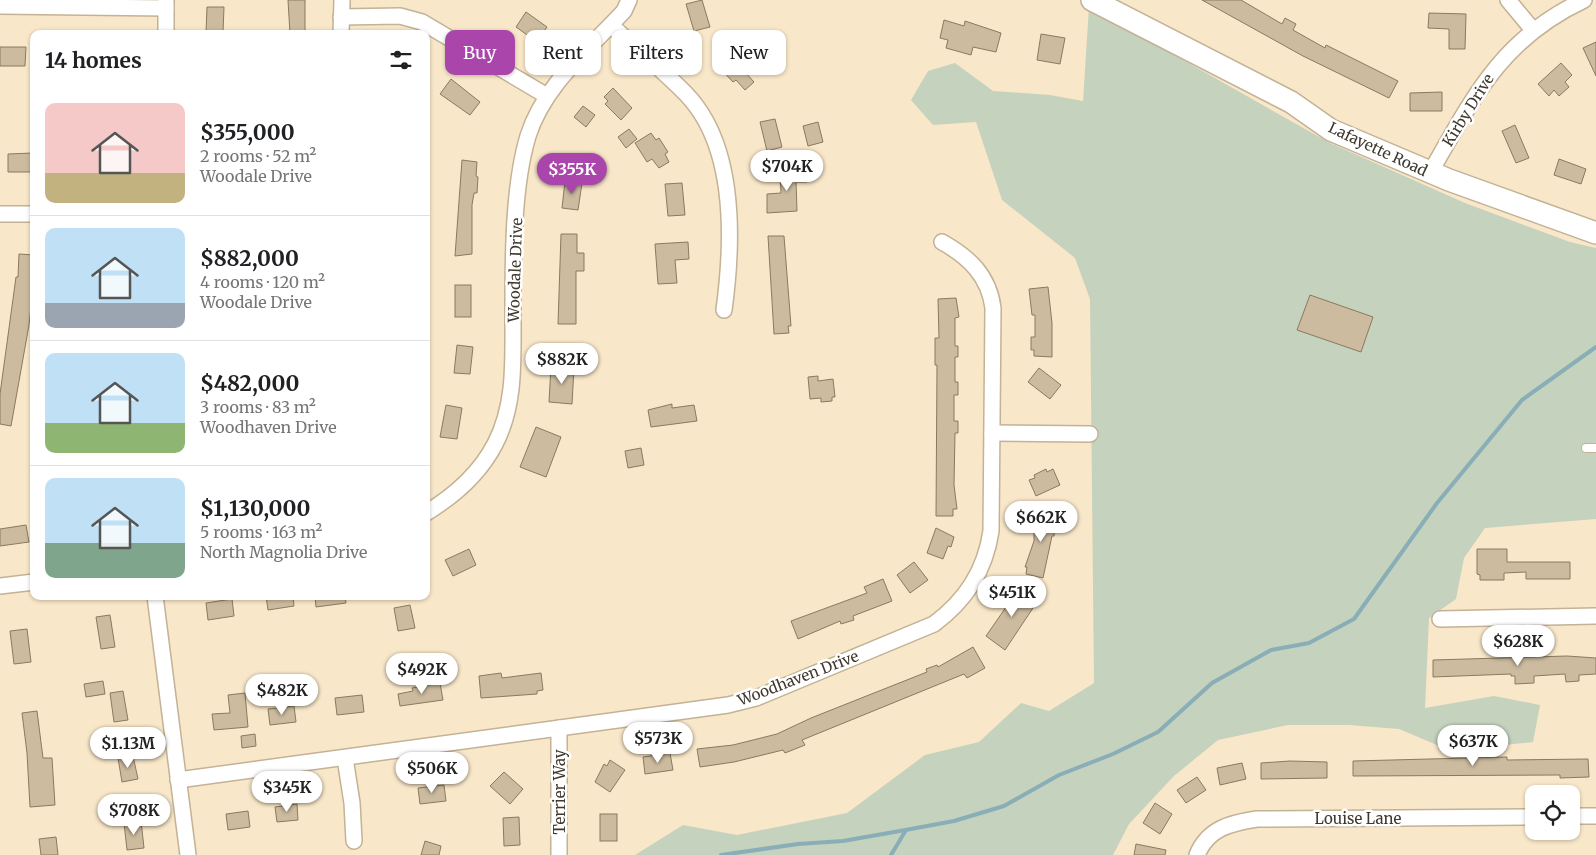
<!DOCTYPE html>
<html lang="en">
<head>
<meta charset="utf-8">
<style>
  :root { --surface:#fff; --page:#f6f6f6; --text:#202124; --muted:#757577; --line:#e0e0e0; --accent:#aa46ab }
  body { margin:0; font-family:Merriweather,serif; background:var(--page); color:var(--text); height:100vh; display:flex; flex-direction:column; font-size:19px; white-space:nowrap }
  * { box-sizing:border-box; margin:0 }
  p { font-size:16px; color:var(--muted) }
  .icon { flex:none; width:28px; height:28px; fill:none; stroke:currentColor; stroke-width:2; stroke-linecap:round; stroke-linejoin:round }
  .map { position:relative; flex:1; overflow:hidden }
  .drawer { position:absolute; left:30px; top:30px; width:400px; height:570px; display:flex; flex-direction:column; background:var(--surface); border-radius:10px; box-shadow:0 1px 4px #0004 }
  .drawer>* { flex:none }
  .top-card { position:absolute; left:445px; top:30px; width:475px; height:45px; display:flex; gap:10px }
  .tools { position:absolute; left:1525px; top:785px; display:grid; gap:10px }
  .tools a { display:grid; place-items:center; width:55px; height:55px; border-radius:10px; background:var(--surface); box-shadow:0 1px 4px #0004; font-size:25px }
  .price { position:absolute; translate:-50% -42px; padding:0 11px; border-radius:18px; background:#fff; color:#222; font-size:16px; line-height:32px; filter:drop-shadow(0 1px 2px #0008) }
  .price::after { content:''; position:absolute; left:50%; top:30px; width:15px; height:11px; margin-left:-8px; background:inherit; clip-path:polygon(0 0,100% 0,50% 100%) }
  .price.current { background:var(--accent); color:#fff }
  ul { padding:0; list-style:none }
  li { display:flex; align-items:center; gap:15px; height:125px; padding:0 15px }
  li+li { border-top:1px solid var(--line) }
  li span { display:grid; place-items:center; flex:none; width:140px; height:100px; border-radius:10px; color:#555 }
  li>.icon { margin-inline-start:auto }
  span .icon { width:60px; height:60px; fill:#fffc; stroke-width:1 }
  li b { font-size:21px }
  h2 { display:flex; justify-content:space-between; align-items:center; height:60px; padding:0 15px; font-size:21px }
  .chip { padding:0 18px; border-radius:10px; background:var(--surface); box-shadow:0 1px 4px #0004; font-size:18px; line-height:45px }
  .chip.current { background:var(--accent); color:#fff }
  .map>svg:first-child { display:block }
</style>
</head>
<body>
<div class="map">
<svg width="1596" height="855" viewBox="0 0 1596 855">
  <rect width="100%" height="100%" fill="#f9e7c9"/>
  <path fill="#c5d2bd" d="M1089,7L1330,143L1465,203L1570,242L1596,248V519L1485,528L1464,558L1456,599L1429,618L1425,708L1494,696L1540,705L1533,742L1504,745H1437L1399,729L1349,725H1288L1218,740L1174,776L1129,824L1113,855H635L683,825L737,835L847,813L925,755L979,742L1021,703L1049,711L1094,683L1090,299L1075,258L1002,200L976,122L933,125L911,100L928,71L955,63L993,91L1050,95L1083,101Z"/>
  <g fill="none" stroke-linecap="round" stroke-linejoin="round">
    <g stroke="#89aeb7" stroke-width="4">
      <path d="M721,855L798,844L843,841L900,831L954,821L1004,806L1059,775L1113,754L1158,732L1212,683L1271,650L1309,643L1354,619L1437,503L1522,400L1596,347"/>
      <path d="M891,855L906,830"/>
    </g>
  </g>
  <g fill="#ccbb9e" stroke="#8a7a5e">
    <path d="M288,0H305V34H290Z"/>
    <path d="M702,0L710,27L694,31L686,4Z"/>
    <path d="M1202,0H1241L1282,24L1285,18L1296,24L1293,30L1325,48L1326,45L1398,81L1389,98L1303,56Z"/>
    <path d="M207,7H224L223,32H206Z"/>
    <path d="M526,12L547,27L537,42L516,27Z"/>
    <path d="M1429,13L1466,14L1465,49H1449V29L1428,28Z"/>
    <path d="M944,20L964,26L965,21L1001,33L996,52L973,47L971,55L946,48L948,40L940,38Z"/>
    <path d="M1041,34L1065,38L1060,64L1037,60Z"/>
    <path d="M1596,42V76L1583,48Z"/>
    <path d="M0,47H26L25,66H0Z"/>
    <path d="M727,50L738,62L745,56L753,65L745,72L754,82L745,90L736,80L733,82L714,62Z"/>
    <path d="M1561,63L1572,75L1565,82L1569,87L1559,96L1554,90L1549,96L1538,84Z"/>
    <path d="M451,79L480,102L470,115L440,94Z"/>
    <path d="M613,88L632,108L621,120L605,104L608,101L604,97Z"/>
    <path d="M1442,92V111H1410V93Z"/>
    <path d="M583,106L595,115L586,127L574,117Z"/>
    <path d="M775,119L782,147L767,151L760,122Z"/>
    <path d="M818,122L823,142L808,146L803,126Z"/>
    <path d="M1515,125L1529,158L1516,163L1502,131Z"/>
    <path d="M629,129L637,139L626,148L618,137Z"/>
    <path d="M651,133L656,140L659,138L668,152L665,154L669,162L659,168L652,159L647,162L635,143Z"/>
    <path d="M33,153V172H8V154Z"/>
    <path d="M1559,159L1586,169L1581,184L1554,175Z"/>
    <path d="M462,160L477,162L476,176L478,177L477,193H474L472,205V254L455,256Z"/>
    <path d="M796,168H806L807,182H796L797,211L767,213V194L781,193L780,172L796,171Z"/>
    <path d="M565,181L582,183L578,210L562,208Z"/>
    <path d="M682,183L685,215L668,216L665,184Z"/>
    <path d="M561,234H577V253H584V271H576V324H558Z"/>
    <path d="M768,236H784L791,326H788L789,333L774,334Z"/>
    <path d="M688,242L689,259L675,260L677,283L658,284L655,244Z"/>
    <path d="M19,254L34,255V277L29,325L11,426L0,424V394L16,277H18Z"/>
    <rect x="455" y="285" width="16" height="32"/>
    <path d="M1048,287L1052,323V357L1034,356V350H1031V337H1035V315H1032L1029,289Z"/>
    <path d="M1310,295L1373,317L1361,352L1297,330Z"/>
    <path d="M956,298L959,317L955,318V346H958V357H955V382H958V395H954V421H958V433H955L954,485L957,509H953V516H936L937,365H935V338H939L938,299Z"/>
    <path d="M457,345L473,347L470,374L454,373Z"/>
    <path d="M551,366L574,368L572,404L549,402Z"/>
    <path d="M1039,368L1061,385L1050,399L1028,382Z"/>
    <path d="M818,376V381L833,379L835,397H832V401L821,402V398L810,399L808,377Z"/>
    <path d="M672,404V408L694,405L697,421L651,427L648,410Z"/>
    <path d="M446,405L462,408L457,439L440,437Z"/>
    <path d="M536,427L561,437L546,477L520,467Z"/>
    <path d="M641,448L644,465L628,468L625,451Z"/>
    <path d="M1046,469L1047,472L1053,469L1060,485L1036,496L1029,480L1035,478L1034,475Z"/>
    <path d="M1034,510L1055,511L1054,536H1052L1043,578L1026,574L1027,567H1025L1034,541Z"/>
    <path d="M26,525L29,542L0,546V529Z"/>
    <path d="M936,528L954,537L951,547L948,546L943,559L927,553Z"/>
    <path d="M469,549L476,565L453,576L445,560Z"/>
    <path d="M1477,549H1507V562H1570V579H1526V572L1504,573V580H1480V575L1477,574Z"/>
    <path d="M914,562L928,580L910,593L897,575Z"/>
    <path d="M883,579L892,601L853,616L854,620L841,624L840,621L798,639L791,621L867,593L864,587Z"/>
    <path d="M1020,587L1039,599L1005,650L986,636Z"/>
    <path d="M266,596H293L294,606L268,610Z"/>
    <path d="M315,596H345L346,603L316,607Z"/>
    <path d="M232,599L234,616L208,620L206,603Z"/>
    <path d="M410,605L415,628L398,631L394,608Z"/>
    <path d="M110,615L115,647L101,649L96,617Z"/>
    <path d="M27,629L31,662L14,664L10,631Z"/>
    <path d="M973,647L985,668L967,678L964,674L802,740L805,745L785,753L783,750L734,762L700,767L697,749L733,745L777,734L811,718L927,672L926,669L937,665L938,667Z"/>
    <path d="M1567,656L1596,658V674L1579,675V681L1566,682L1565,674L1534,676V683L1515,684V676H1511V674L1433,677V660Z"/>
    <path d="M501,673L502,678L541,673L543,690L537,691V694L481,698L479,676Z"/>
    <path d="M103,681L105,694L86,697L84,684Z"/>
    <path d="M440,683L443,700L400,706L398,694L413,691L412,688Z"/>
    <path d="M123,691L128,720L114,722L110,693Z"/>
    <path d="M245,693L248,727L214,730L212,714L230,713L228,695Z"/>
    <path d="M362,695L364,712L337,715L335,698Z"/>
    <path d="M294,706L296,722L270,725L268,709Z"/>
    <path d="M37,711L43,758H52L55,805L30,807L27,753L22,713Z"/>
    <path d="M255,734L256,746L242,748L241,736Z"/>
    <path d="M670,753L673,770L645,774L643,757Z"/>
    <path d="M133,756L138,779L122,782L118,758Z"/>
    <path d="M1507,757V760L1588,759L1589,777L1560,778V775L1353,776V761Z"/>
    <path d="M610,760L625,770L610,792L595,782L604,764L607,766Z"/>
    <path d="M1290,761L1327,762V778L1261,779V763Z"/>
    <path d="M1242,763L1246,779L1220,785L1217,768Z"/>
    <path d="M504,772L523,789L510,804L490,786Z"/>
    <path d="M1197,777L1206,790L1186,803L1177,790Z"/>
    <path d="M444,785L446,801L420,804L418,788Z"/>
    <path d="M1155,803L1172,814L1160,834L1143,823Z"/>
    <path d="M297,804L298,820L277,822L275,807Z"/>
    <path d="M248,811L250,827L228,830L226,814Z"/>
    <rect x="600" y="814" width="17" height="27"/>
    <path d="M519,817L520,845L504,846L503,818Z"/>
    <path d="M141,821L144,848L127,850L124,823Z"/>
    <path d="M56,837L58,855H41L39,839Z"/>
    <path d="M425,841L441,846L439,855H421Z"/>
    <path d="M1136,844L1166,850L1165,855H1134Z"/>
  </g>
  <g fill="none" stroke-linecap="round" stroke-linejoin="round">
    <g stroke="#c3b295" stroke-width="10">
      <path id="service" d="M1586,448H1596"/>
    </g>
    <g stroke="#c3b295" stroke-width="18">
      <g id="minor">
        <path d="M1508,0L1533,30"/>
        <path d="M0,6L166,8"/>
        <path d="M341,17L400,16L422,22L547,96"/>
        <path d="M611,25C636,49 663,70 687,95C737,148 733,243 724,310"/>
        <path d="M166,34V0"/>
        <path d="M341,34L342,0"/>
        <path d="M1430,173C1473,98 1501,39 1584,0"/>
        <path d="M0,214H34"/>
        <path d="M992,433L1090,434"/>
        <path d="M426,513C454,496 480,473 495,444C515,406 513,363 513,321C513,266 512,189 528,136C544,85 589,49 624,11L629,0"/>
        <path d="M0,586L34,582"/>
        <path d="M155,596L188,855"/>
        <path d="M1440,619L1596,616"/>
        <path d="M345,758L352,803L354,841"/>
        <path d="M178,780L728,705L756,698L934,624C966,600 985,571 991,531L993,308C989,276 969,257 942,242"/>
        <path d="M1571,816H1596"/>
        <path d="M559,855V728"/>
        <path d="M1197,855C1208,828 1231,823 1257,819L1534,817"/>
      </g>
    </g>
    <g stroke="#c3b295" stroke-width="24">
      <path id="secondary" d="M1092,0L1291,102L1331,130L1449,180L1596,233"/>
    </g>
    <use href="#service" stroke="#fff" stroke-width="8"/>
    <use href="#minor" stroke="#fff" stroke-width="15"/>
    <use href="#secondary" stroke="#fff" stroke-width="21"/>
  </g>
  <g text-anchor="middle" dominant-baseline="central" stroke-width="5" stroke-linejoin="round" paint-order="stroke">
    <g font-size="15" fill="#3f382c" stroke="#fff">
      <text transform="translate(1468 110) rotate(-58)">Kirby Drive</text>
      <text transform="translate(1378 149) rotate(25)">Lafayette Road</text>
      <text transform="translate(515 270) rotate(-88)">Woodale Drive</text>
      <text transform="translate(798 678) rotate(-21)">Woodhaven Drive</text>
      <text transform="translate(559 792) rotate(-90)">Terrier Way</text>
      <text x="1358" y="818">Louise Lane</text>
    </g>
  </g>
</svg>
<div class="tools">
<a><svg class="icon" aria-label="locate" viewBox="0 0 24 24"><circle cx="12" cy="12" r="6"/><path d="M12 2v4M12 18v4M2 12h4M18 12h4"/></svg></a>
</div>
<b class="price" style="left:787px;top:192px">$704K</b>
<b class="price current" style="left:572px;top:195px">$355K</b>
<b class="price" style="left:562px;top:385px">$882K</b>
<b class="price" style="left:1041px;top:543px">$662K</b>
<b class="price" style="left:1012px;top:618px">$451K</b>
<b class="price" style="left:1518px;top:667px">$628K</b>
<b class="price" style="left:422px;top:695px">$492K</b>
<b class="price" style="left:282px;top:716px">$482K</b>
<b class="price" style="left:658px;top:764px">$573K</b>
<b class="price" style="left:1473px;top:767px">$637K</b>
<b class="price" style="left:128px;top:769px">$1.13M</b>
<b class="price" style="left:432px;top:794px">$506K</b>
<b class="price" style="left:287px;top:813px">$345K</b>
<b class="price" style="left:134px;top:836px">$708K</b>
<div class="top-card">
<a class="chip current">Buy</a>
<a class="chip">Rent</a>
<a class="chip">Filters</a>
<a class="chip">New</a>
</div>
<section class="drawer">
<h2>14 homes<svg class="icon" aria-label="filters" viewBox="0 0 24 24"><path d="M4 7h16M4 17h16"/><circle cx="9" cy="7" r="2"/><circle cx="15" cy="17" r="2"/></svg></h2>
<ul>
<li><span style="background:linear-gradient(#f6c9c9 70%,#c2b280 0)"><svg class="icon" aria-label="home" viewBox="0 0 24 24"><path d="M3 11l9-7 9 7M6 9v11h12V9"/></svg></span><div><b>$355,000</b><p>2 rooms · 52 m²</p><p>Woodale Drive</p></div></li>
<li><span style="background:linear-gradient(#bfe0f5 75%,#9aa5b1 0)"><svg class="icon" aria-label="home" viewBox="0 0 24 24"><path d="M3 11l9-7 9 7M6 9v11h12V9"/></svg></span><div><b>$882,000</b><p>4 rooms · 120 m²</p><p>Woodale Drive</p></div></li>
<li><span style="background:linear-gradient(#bfe0f5 70%,#8fb573 0)"><svg class="icon" aria-label="home" viewBox="0 0 24 24"><path d="M3 11l9-7 9 7M6 9v11h12V9"/></svg></span><div><b>$482,000</b><p>3 rooms · 83 m²</p><p>Woodhaven Drive</p></div></li>
<li><span style="background:linear-gradient(#bfe0f5 65%,#7fa58c 0)"><svg class="icon" aria-label="home" viewBox="0 0 24 24"><path d="M3 11l9-7 9 7M6 9v11h12V9"/></svg></span><div><b>$1,130,000</b><p>5 rooms · 163 m²</p><p>North Magnolia Drive</p></div></li>
</ul>
</section>
</div>
</body>
</html>
